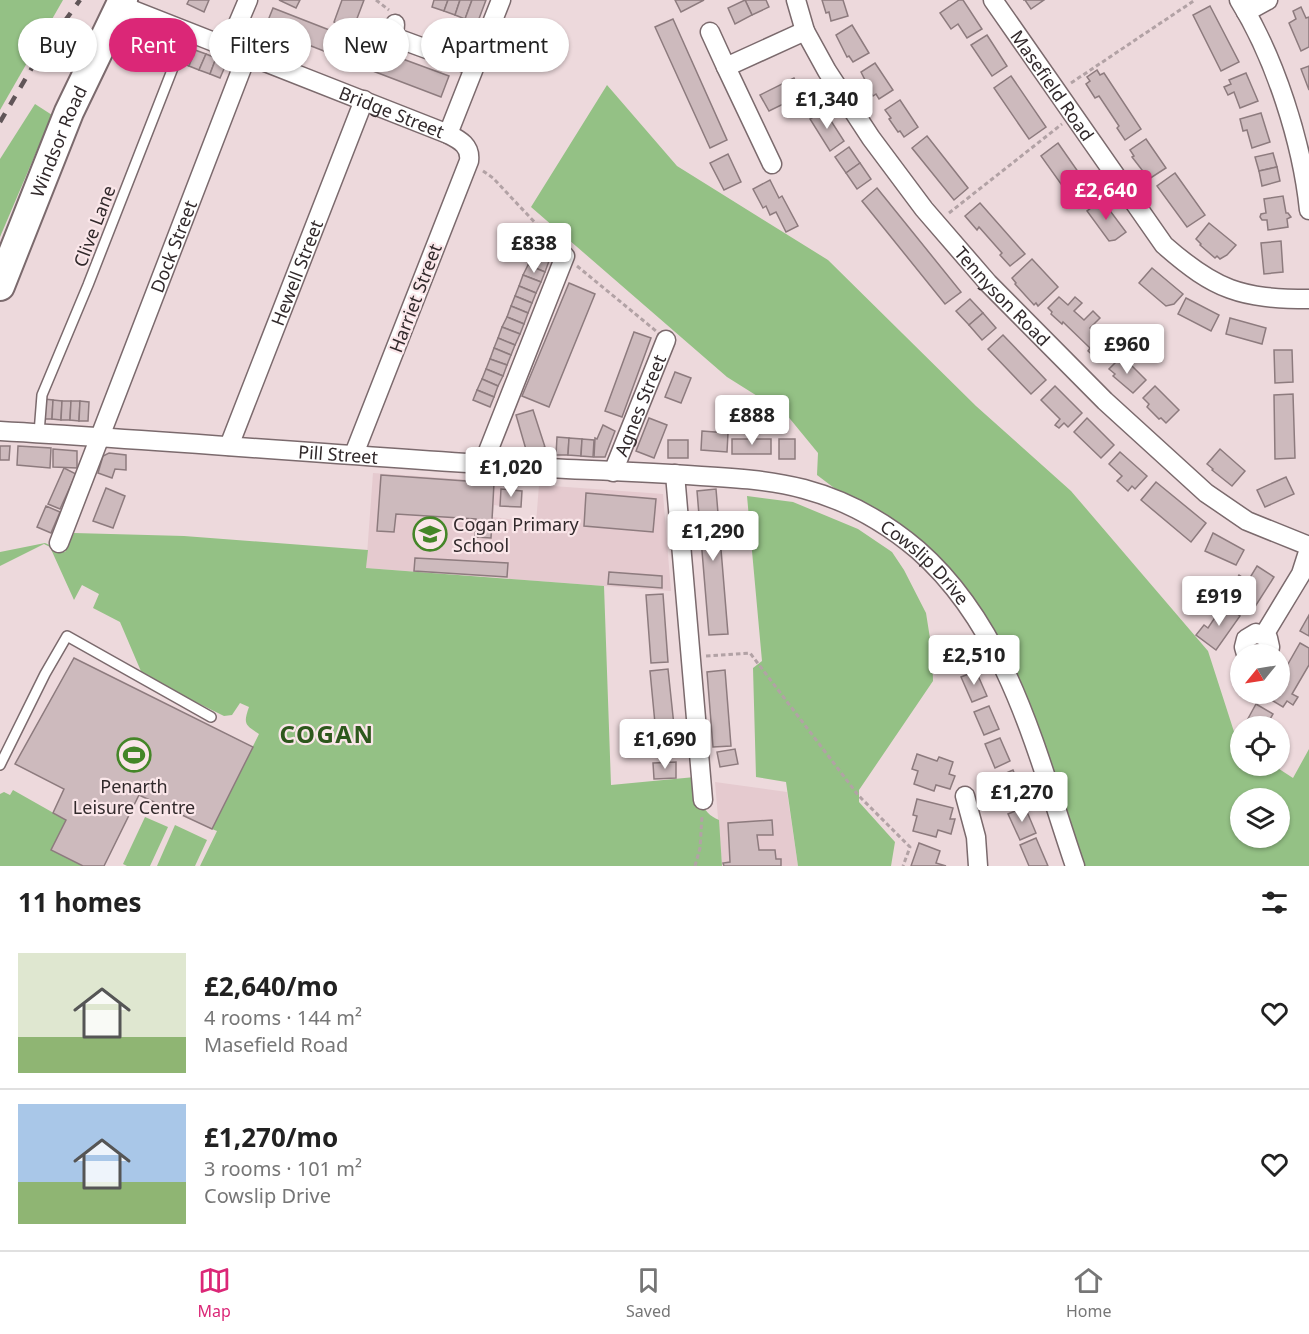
<!DOCTYPE html>
<html lang="en">
<head>
<meta charset="utf-8">
<style>
  :root { --surface:#fff; --page:#f2f2f2; --text:#222; --muted:#767676; --line:#e0e0e0; --accent:#db2777 }
  body { margin:0; font-family:"Noto Sans",sans-serif; background:var(--page); color:var(--text); height:100vh; display:flex; flex-direction:column; font-size:22px; white-space:nowrap }
  * { box-sizing:border-box; margin:0 }
  p { font-size:20px; color:var(--muted) }
  .icon { flex:none; width:33px; height:33px; fill:none; stroke:currentColor; stroke-width:2; stroke-linecap:round; stroke-linejoin:round }
  .map { position:relative; height:866px; overflow:hidden }
  .details { display:flex; flex-direction:column; background:var(--surface); flex:1 }
  .details>* { flex:none }
  .top-card { position:absolute; left:18px; top:18px; width:600px; height:54px; display:flex; gap:12px }
  .needle { width:39px; rotate:240deg }
  .controls { position:absolute; left:1230px; top:644px; display:grid; gap:12px }
  .controls a { display:grid; place-items:center; width:60px; height:60px; border-radius:50%; background:var(--surface); box-shadow:0 2px 4px #0004; font-size:30px }
  .price { position:absolute; translate:-50% -51px; padding:0 14px; border-radius:6px; background:#fff; color:#222; font-size:20px; line-height:39px; filter:drop-shadow(0 2px 3px #0008) }
  .price::after { content:''; position:absolute; left:50%; top:36px; width:18px; height:14px; margin-left:-9px; background:inherit; clip-path:polygon(0 0,100% 0,50% 100%) }
  .price.selected { background:var(--accent); color:#fff }
  ul { padding:0; list-style:none }
  li { display:flex; align-items:center; gap:18px; height:150px; padding:0 18px }
  li+li { border-top:2px solid var(--line) }
  li span { display:grid; place-items:center; flex:none; width:168px; height:120px; border-radius:0px; color:#555 }
  li>.icon { margin-inline-start:auto }
  span .icon { width:72px; height:72px; fill:#fffc; stroke-width:1 }
  li b { font-size:26px }
  h2 { display:flex; justify-content:space-between; align-items:center; height:72px; padding:0 18px; font-size:26px }
  .chip { padding:0 21px; border-radius:27px; background:var(--surface); box-shadow:0 2px 4px #0004; font-size:21px; line-height:54px }
  .chip.selected { background:var(--accent); color:#fff }
  .dock { display:flex; justify-content:space-around; align-items:center; height:84px; border-top:2px solid var(--line); background:var(--surface); font-size:16px; color:var(--muted) }
  .dock a { display:grid; justify-items:center; gap:3px }
  .dock .selected { color:var(--accent) }
  .map>svg:first-child { display:block }
</style>
</head>
<body>
<div class="map">
<svg width="1309" height="866" viewBox="0 0 1309 866">
  <rect width="100%" height="100%" fill="#edd9dc"/>
  <g fill="#e5cacf">
    <path d="M373,473L502,482L500,506L494,505L493,517L536,523L539,485L663,494L671,591L366,568Z"/>
    <path d="M715,782L787,792L798,866H722Z"/>
  </g>
  <g fill="#94c185" fill-rule="evenodd">
    <path d="M0,0H63L0,110Z"/>
    <path d="M607,85L677,166L828,260L976,406L1071,491L1208,651L1237,741L1240,743V765H1273L1293,778L1309,749V866H1083L961,584L817,475L818,453L786,414L727,377L531,207ZM1240,798H1280V837H1240Z"/>
    <path d="M35,104L52,115L0,237V159Z"/>
    <path d="M747,496L793,502L858,529L892,552L904,570L926,613L932,651L933,681L859,790V802L895,842L891,866H798L786,782L756,777L753,668L762,661Z"/>
    <path d="M74,533L184,536L368,550L366,568L604,586L611,785L695,777C697,794 701,813 719,820L722,866H200L217,831L212,829L259,734C245,725 243,724 249,707L240,703L232,715L224,716L143,676L120,622L93,608L99,594L82,585L74,600L50,547L44,544L0,566V552L45,543L65,552Z"/>
    <path d="M13,790L66,820L51,850L83,866H0V794L4,792L10,795Z"/>
    <path d="M145,817L168,827L150,866H127L123,864Z"/>
    <path d="M175,825L207,840L195,866H157Z"/>
  </g>
  <g fill="#cdbabd" stroke="#8d7b7e" stroke-width="1.5">
    <path d="M189,0H209L204,12L187,4Z"/>
    <path d="M279,0H300L296,8Z"/>
    <path d="M342,0H364L353,29L334,22Z"/>
    <path d="M434,0H448L444,11L432,7Z"/>
    <path d="M448,0H460L455,15L444,11Z"/>
    <path d="M460,0H472L465,19L455,15Z"/>
    <path d="M472,0H486L477,24L465,19Z"/>
    <path d="M675,0H704L681,12Z"/>
    <path d="M745,0H766L769,7L752,15Z"/>
    <path d="M745,0L752,15L735,24L728,8Z"/>
    <path d="M822,0H843L848,16L831,21L829,12L826,13Z"/>
    <path d="M959,0H963L982,29L967,38L958,24L951,29L940,13Z"/>
    <path d="M1023,0H1044L1031,9L1025,0Z"/>
    <path d="M1210,6L1239,62L1221,71L1193,15Z"/>
    <path d="M1301,7L1306,18L1309,17V47L1301,51L1289,23L1296,19L1293,11Z"/>
    <path d="M273,8L337,33L329,53L265,28Z"/>
    <path d="M673,19L727,140L710,148L655,27Z"/>
    <path d="M852,25L869,53L853,62L849,56L847,57L836,35Z"/>
    <path d="M987,35L1007,66L992,76L971,45Z"/>
    <path d="M351,40L449,76L441,97L344,60Z"/>
    <path d="M185,45L195,50L189,66L178,62Z"/>
    <path d="M195,50L206,54L199,70L189,66Z"/>
    <path d="M206,54L216,58L210,74L199,70Z"/>
    <path d="M216,58L227,62L220,78L210,74Z"/>
    <path d="M875,63L893,90L879,99L876,94L873,96L863,81L865,80L861,72Z"/>
    <path d="M1309,66V90L1301,69Z"/>
    <path d="M1097,70L1100,75L1104,73L1141,129L1125,140L1117,128L1119,126L1099,96L1095,98L1086,84L1090,81L1087,77Z"/>
    <path d="M1246,73L1258,101L1240,108L1234,92L1228,95L1224,87L1231,84L1229,80Z"/>
    <path d="M1011,76L1046,127L1029,139L994,88Z"/>
    <path d="M794,78L802,95L769,111L760,95Z"/>
    <path d="M900,100L918,127L904,137L900,131L898,132L889,119L891,118L885,110Z"/>
    <path d="M824,110L844,141L830,151L810,119Z"/>
    <path d="M1261,113L1270,142L1252,148L1247,130L1243,131L1240,119Z"/>
    <path d="M927,136L968,188L954,200L912,148Z"/>
    <path d="M1146,139L1166,168L1149,179L1132,157L1134,156L1130,150Z"/>
    <path d="M1058,143L1095,196L1084,203L1076,205L1041,156Z"/>
    <path d="M849,147L860,163L846,173L835,157Z"/>
    <path d="M1273,153L1277,167L1259,171L1255,157Z"/>
    <path d="M728,154L741,182L724,190L710,163Z"/>
    <path d="M860,163L871,179L857,189L846,173Z"/>
    <path d="M1277,167L1280,181L1262,186L1259,171Z"/>
    <path d="M1175,173L1205,215L1187,227L1157,186Z"/>
    <path d="M770,180L779,198L782,196L798,226L786,232L776,212L770,215L766,206L763,208L753,189Z"/>
    <path d="M877,188L961,292L945,304L862,201Z"/>
    <path d="M1283,196L1286,213H1288L1291,217L1287,219L1288,227L1268,230L1267,220H1262L1260,217L1261,214L1266,213L1264,199Z"/>
    <path d="M1102,200L1126,232L1115,240L1109,241L1087,211Z"/>
    <path d="M980,203L1025,254L1010,266L1000,255L1002,253L979,227L977,230L965,216Z"/>
    <path d="M1209,223L1236,245L1227,255L1220,259L1217,256L1215,258L1200,245L1201,244L1196,239Z"/>
    <path d="M1281,241L1283,272L1264,274L1261,243Z"/>
    <path d="M532,254L549,261L545,272L528,265Z"/>
    <path d="M1032,259L1058,287L1038,306L1036,303L1034,305L1015,284L1016,283L1012,278Z"/>
    <path d="M528,265L545,272L541,282L523,275Z"/>
    <path d="M1152,268L1183,294L1174,304L1166,306L1139,283Z"/>
    <path d="M523,275L541,282L536,293L519,286Z"/>
    <path d="M569,283L595,294L549,407L522,396Z"/>
    <path d="M519,286L536,293L532,303L515,296Z"/>
    <path d="M515,296L532,303L528,313L511,306Z"/>
    <path d="M1059,297L1068,305L1075,297L1082,303L1074,311L1084,320L1093,311L1100,318L1090,328L1111,348L1098,360L1088,351L1090,348L1063,322L1062,324L1051,314L1052,312L1048,308Z"/>
    <path d="M1186,298L1219,315L1211,331L1178,314Z"/>
    <path d="M970,299L983,313L969,325L956,311Z"/>
    <path d="M511,306L528,313L524,324L507,317Z"/>
    <path d="M983,313L996,328L982,340L969,325Z"/>
    <path d="M507,317L524,324L520,334L502,327Z"/>
    <path d="M1230,318L1266,328L1262,344L1226,334Z"/>
    <path d="M502,327L520,334L515,345L498,338Z"/>
    <path d="M634,332L651,338L622,417L605,411Z"/>
    <path d="M1003,335L1046,380L1031,394L988,349Z"/>
    <path d="M498,338L515,345L511,355L494,348Z"/>
    <path d="M494,348L511,355L507,365L490,359Z"/>
    <path d="M1274,350H1292L1293,382L1275,383Z"/>
    <path d="M1122,356L1146,380L1133,393L1113,376L1115,374L1109,369Z"/>
    <path d="M490,359L507,365L503,376L486,369Z"/>
    <path d="M486,369L503,376L498,386L482,379Z"/>
    <path d="M675,372L691,378L681,403L665,397Z"/>
    <path d="M482,379L498,386L494,397L477,390Z"/>
    <path d="M1055,386L1082,413L1068,427L1064,423L1059,428L1055,425L1060,419L1041,400Z"/>
    <path d="M1155,386L1179,410L1166,423L1161,418L1159,419L1147,407L1149,404L1143,398Z"/>
    <path d="M477,390L494,397L490,407L473,400Z"/>
    <path d="M1293,394L1295,458L1275,459L1274,395Z"/>
    <path d="M44,399L53,400L52,419H43Z"/>
    <path d="M53,400L62,401L61,420L52,419Z"/>
    <path d="M62,401H71L70,420H61Z"/>
    <path d="M71,401H80L79,421L70,420Z"/>
    <path d="M80,401L89,402L88,421H79Z"/>
    <path d="M533,410L545,447L527,453L516,415Z"/>
    <path d="M649,418L667,425L654,458L636,451Z"/>
    <path d="M1087,418L1114,445L1101,458L1074,432Z"/>
    <path d="M603,425L615,431L605,457H594L595,438L597,439Z"/>
    <path d="M702,431L728,433L727,452L701,450Z"/>
    <path d="M557,437L569,438L568,455H556Z"/>
    <path d="M569,438L582,439L581,456L568,455Z"/>
    <path d="M582,439L594,440L593,457L581,456Z"/>
    <rect x="732" y="439" width="39" height="15"/>
    <rect x="779" y="439" width="16" height="20"/>
    <rect x="668" y="440" width="20" height="18"/>
    <path d="M0,446H10L9,460H0Z"/>
    <path d="M18,446L51,448L50,468L17,465Z"/>
    <path d="M53,449L77,451V468L53,467Z"/>
    <path d="M1220,449L1245,471L1232,486L1212,470L1213,469L1207,464Z"/>
    <path d="M1120,452L1147,476L1135,489L1132,486L1128,491L1117,481L1122,476L1109,464Z"/>
    <path d="M109,453L126,455V470L115,469L112,478L98,473L103,456Z"/>
    <path d="M64,468L76,474L60,509L48,504Z"/>
    <path d="M381,475L494,483L491,538L475,537L476,519L396,514L394,532L377,531Z"/>
    <path d="M1286,477L1294,494L1265,507L1257,490Z"/>
    <path d="M1156,482L1206,523L1191,542L1141,500Z"/>
    <path d="M106,488L125,496L113,528L93,521Z"/>
    <path d="M501,489L522,491L521,507L500,506Z"/>
    <path d="M716,489L728,634L709,635L697,491Z"/>
    <path d="M586,493L656,499L653,532L584,526Z"/>
    <path d="M46,506L60,512L51,533L37,527Z"/>
    <path d="M1213,533L1244,550L1236,565L1205,551Z"/>
    <path d="M415,558L508,563L507,577L414,571Z"/>
    <path d="M1257,566L1274,577L1251,613L1236,603L1240,596L1230,590L1239,575L1248,581Z"/>
    <path d="M609,572L662,576V588L608,584Z"/>
    <path d="M663,594L668,662L651,663L646,595Z"/>
    <path d="M1224,604L1240,616L1216,650L1196,635L1204,625L1208,628Z"/>
    <path d="M1309,615V636L1300,631Z"/>
    <path d="M1300,643L1309,648V665L1292,694L1298,697L1293,705L1287,701L1283,707L1268,698L1271,693H1280V678Z"/>
    <path d="M74,658L253,747L212,829L139,795L104,866H83L51,850L66,820L53,813L64,789L15,764Z"/>
    <path d="M668,669L677,754L658,755L650,671Z"/>
    <path d="M725,670L731,746L713,747L707,672Z"/>
    <path d="M976,671L987,696L972,702L961,677Z"/>
    <path d="M1256,704L1273,714L1266,726H1244Z"/>
    <path d="M989,706L999,729L984,735L974,712Z"/>
    <path d="M1000,738L1010,761L995,768L985,744Z"/>
    <path d="M735,749L738,764L720,767L717,752Z"/>
    <path d="M917,754L937,761L939,757L953,762L949,774L955,776L950,789L936,785L934,791L914,784L918,771L912,769Z"/>
    <path d="M676,762V778L654,779L653,763Z"/>
    <path d="M1013,770L1023,795L1005,803L995,778Z"/>
    <path d="M917,799L953,808L950,819H955L951,834L938,830L936,837L913,831L917,816L913,815Z"/>
    <path d="M1025,807L1036,833L1020,840L1008,814Z"/>
    <path d="M772,820L773,835H757L759,850H775L776,859H781V866H724L723,863L730,862L728,823Z"/>
    <path d="M1036,838L1048,866H1029L1020,845Z"/>
    <path d="M919,843L940,851L936,863L946,866H911Z"/>
  </g>
  <g fill="none" stroke-linecap="round" stroke-linejoin="round">
    <g stroke="#7b6a6d" stroke-width="12">
      <g id="service">
        <path d="M39,433L42,395L88,285L187,32"/>
        <path d="M0,765L45,674L67,636L211,717"/>
      </g>
    </g>
    <g stroke="#7b6a6d" stroke-width="21">
      <g id="minor">
        <path id="s1" d="M796,0L805,31L827,71L871,138L924,209L988,283L1105,401L1206,493L1247,521L1309,546"/>
        <path id="s2" d="M993,0L1164,245C1215,290 1241,299 1309,299"/>
        <path d="M1239,0C1275,58 1302,142 1309,210"/>
        <path id="s3" d="M120,5L448,134C460,140 471,146 469,161L354,454"/>
        <path d="M1246,12L1268,0"/>
        <path d="M395,24L394,37L473,66"/>
        <path d="M710,32L726,67L805,31"/>
        <path d="M228,47L248,0"/>
        <path d="M726,67L772,164"/>
        <path d="M448,134L501,0"/>
        <path id="s4" d="M0,431C175,441 350,456 526,467C584,470 643,472 701,476C736,478 770,480 804,489C845,500 885,522 918,550C1009,630 1037,755 1075,866"/>
        <path id="s5" d="M229,446L364,100"/>
        <path d="M483,464L565,256"/>
        <path id="s6" d="M613,472L666,340"/>
        <path d="M675,474L703,800"/>
        <path id="s7" d="M59,543L247,55"/>
        <path d="M1264,635L1301,574L1309,549"/>
        <path d="M1246,654L1244,647L1246,639L1256,633L1268,638L1270,647L1268,654"/>
        <path d="M965,796L976,837L978,866"/>
      </g>
    </g>
    <g stroke="#7b6a6d" stroke-width="32">
      <g id="primary">
        <path id="s8" d="M0,286L69,112L123,0"/>
      </g>
    </g>
    <g stroke="#b2a2a5" stroke-width="3" stroke-dasharray="4.5 3" stroke-linecap="butt">
      <path d="M376,0L389,10"/>
      <path d="M1071,83L1195,0"/>
      <path d="M483,171L493,178L556,245"/>
      <path d="M949,213L1062,124"/>
      <path d="M577,266L656,331"/>
      <path d="M706,656L750,653L858,795L910,847L903,866"/>
      <path d="M695,866L700,848L702,816"/>
    </g>
    <use href="#service" stroke="#fff" stroke-width="9"/>
    <use href="#minor" stroke="#fff" stroke-width="18"/>
    <use href="#primary" stroke="#fff" stroke-width="28"/>
    <path stroke="#605558" stroke-width="4.5" stroke-dasharray="10 10" stroke-linecap="butt" d="M0,122L36,61L80,0"/>
  </g>
  <defs>
    <g id="school-ring" transform="scale(1.725)"><circle r="9.5" fill="#fae6e9" stroke="#448628" stroke-width="1.5"/><path d="M0-5L7-2L0 1L-7-2ZM-4 1L0 2.5L4 1V4Q0 6-4 4Z" fill="#448628"/></g>
    <g id="stadium-ring" transform="scale(1.725)"><circle r="9.5" fill="#fae6e9" stroke="#448628" stroke-width="1.5"/><path d="M0-5a6.5 5 0 1 0 0 10a6.5 5 0 1 0 0-10ZM-3.5-1.8h7v3.6h-7Z" fill="#448628"/></g>
  </defs>
  <g fill-rule="evenodd">
    <use href="#school-ring" x="430" y="534"/>
    <use href="#stadium-ring" x="134" y="755"/>
  </g>
  <g text-anchor="middle" dominant-baseline="central" stroke-width="4.5" stroke-linejoin="round" paint-order="stroke">
    <g font-size="18" fill="#31292b" stroke="#fae6e9">
      <text stroke="none"><textPath href="#s2" startOffset="104">Masefield Road</textPath></text>
      <text stroke="none"><textPath href="#s3" startOffset="292">Bridge Street</textPath></text>
      <text stroke="none"><textPath href="#s8" startOffset="156">Windsor Road</textPath></text>
      <text transform="translate(94 226) rotate(-69)">Clive Lane</text>
      <text stroke="none"><textPath href="#s7" startOffset="318">Dock Street</textPath></text>
      <text stroke="none"><textPath href="#s5" startOffset="186">Hewell Street</textPath></text>
      <text stroke="none"><textPath href="#s1" startOffset="364">Tennyson Road</textPath></text>
      <text transform="translate(415 298) rotate(-69)">Harriet Street</text>
      <text stroke="none"><textPath href="#s6" startOffset="72">Agnes Street</textPath></text>
      <text stroke="none"><textPath href="#s4" startOffset="339">Pill Street</textPath></text>
      <text stroke="none"><textPath href="#s4" startOffset="950">Cowslip Drive</textPath></text>
    </g>
    <g font-size="18" fill="#31292b" stroke="#fae6e9" text-anchor="start">
      <text x="453" y="524">Cogan Primary<tspan x="453" dy="21">School</tspan></text>
      <text x="134" y="786" text-anchor="middle">Penarth<tspan x="134" dy="21">Leisure Centre</tspan></text>
    </g>
    <g font-size="24" font-weight="bold" letter-spacing="1.5" fill="#2d571c" stroke="#fae6e9">
      <text x="327" y="733">COGAN</text>
    </g>
  </g>
</svg>
<div class="controls">
<a><svg class="needle" viewBox="-14 -14 28 28"><path d="M0-13l5 13h-10z" fill="#e53935"/><path d="M0 13l5-13h-10z" fill="#767676"/></svg></a>
<a><svg class="icon" aria-label="locate" viewBox="0 0 24 24"><circle cx="12" cy="12" r="6"/><path d="M12 2v4M12 18v4M2 12h4M18 12h4"/></svg></a>
<a><svg class="icon" aria-label="layers" viewBox="0 0 24 24"><path d="M12 4l9 5-9 5-9-5zM3 14l9 5 9-5"/></svg></a>
</div>
<b class="price" style="left:827px;top:130px">£1,340</b>
<b class="price selected" style="left:1106px;top:221px">£2,640</b>
<b class="price" style="left:534px;top:274px">£838</b>
<b class="price" style="left:1127px;top:375px">£960</b>
<b class="price" style="left:752px;top:446px">£888</b>
<b class="price" style="left:511px;top:498px">£1,020</b>
<b class="price" style="left:713px;top:562px">£1,290</b>
<b class="price" style="left:1219px;top:627px">£919</b>
<b class="price" style="left:974px;top:686px">£2,510</b>
<b class="price" style="left:665px;top:770px">£1,690</b>
<b class="price" style="left:1022px;top:823px">£1,270</b>
<div class="top-card">
<a class="chip">Buy</a>
<a class="chip selected">Rent</a>
<a class="chip">Filters</a>
<a class="chip">New</a>
<a class="chip">Apartment</a>
</div>
</div>
<section class="details">
<h2>11 homes<svg class="icon" aria-label="filters" viewBox="0 0 24 24"><path d="M4 7h16M4 17h16"/><circle cx="9" cy="7" r="2"/><circle cx="15" cy="17" r="2"/></svg></h2>
<ul>
<li><span style="background:linear-gradient(#dfe7d0 70%,#8fb573 0)"><svg class="icon" aria-label="home" viewBox="0 0 24 24"><path d="M3 11l9-7 9 7M6 9v11h12V9"/></svg></span><div><b>£2,640/mo</b><p>4 rooms · 144 m²</p><p>Masefield Road</p></div><svg class="icon" aria-label="heart" viewBox="0 0 24 24"><path d="M12 20l-8-8c-3-5 5-10 8-4 3-6 11-1 8 4z"/></svg></li>
<li><span style="background:linear-gradient(#a9c7e8 65%,#8fb573 0)"><svg class="icon" aria-label="home" viewBox="0 0 24 24"><path d="M3 11l9-7 9 7M6 9v11h12V9"/></svg></span><div><b>£1,270/mo</b><p>3 rooms · 101 m²</p><p>Cowslip Drive</p></div><svg class="icon" aria-label="heart" viewBox="0 0 24 24"><path d="M12 20l-8-8c-3-5 5-10 8-4 3-6 11-1 8 4z"/></svg></li>
</ul>
</section>
<nav class="dock">
<a class="selected"><svg class="icon" aria-label="map" viewBox="0 0 24 24"><path d="M3 6l6-2 6 2 6-2v14l-6 2-6-2-6 2zM9 4v14M15 6v14"/></svg>Map</a>
<a><svg class="icon" aria-label="saved" viewBox="0 0 24 24"><path d="M7 4h10v16l-5-4-5 4z"/></svg>Saved</a>
<a><svg class="icon" aria-label="home" viewBox="0 0 24 24"><path d="M3 11l9-7 9 7M6 9v11h12V9"/></svg>Home</a>
</nav>
</body>
</html>
